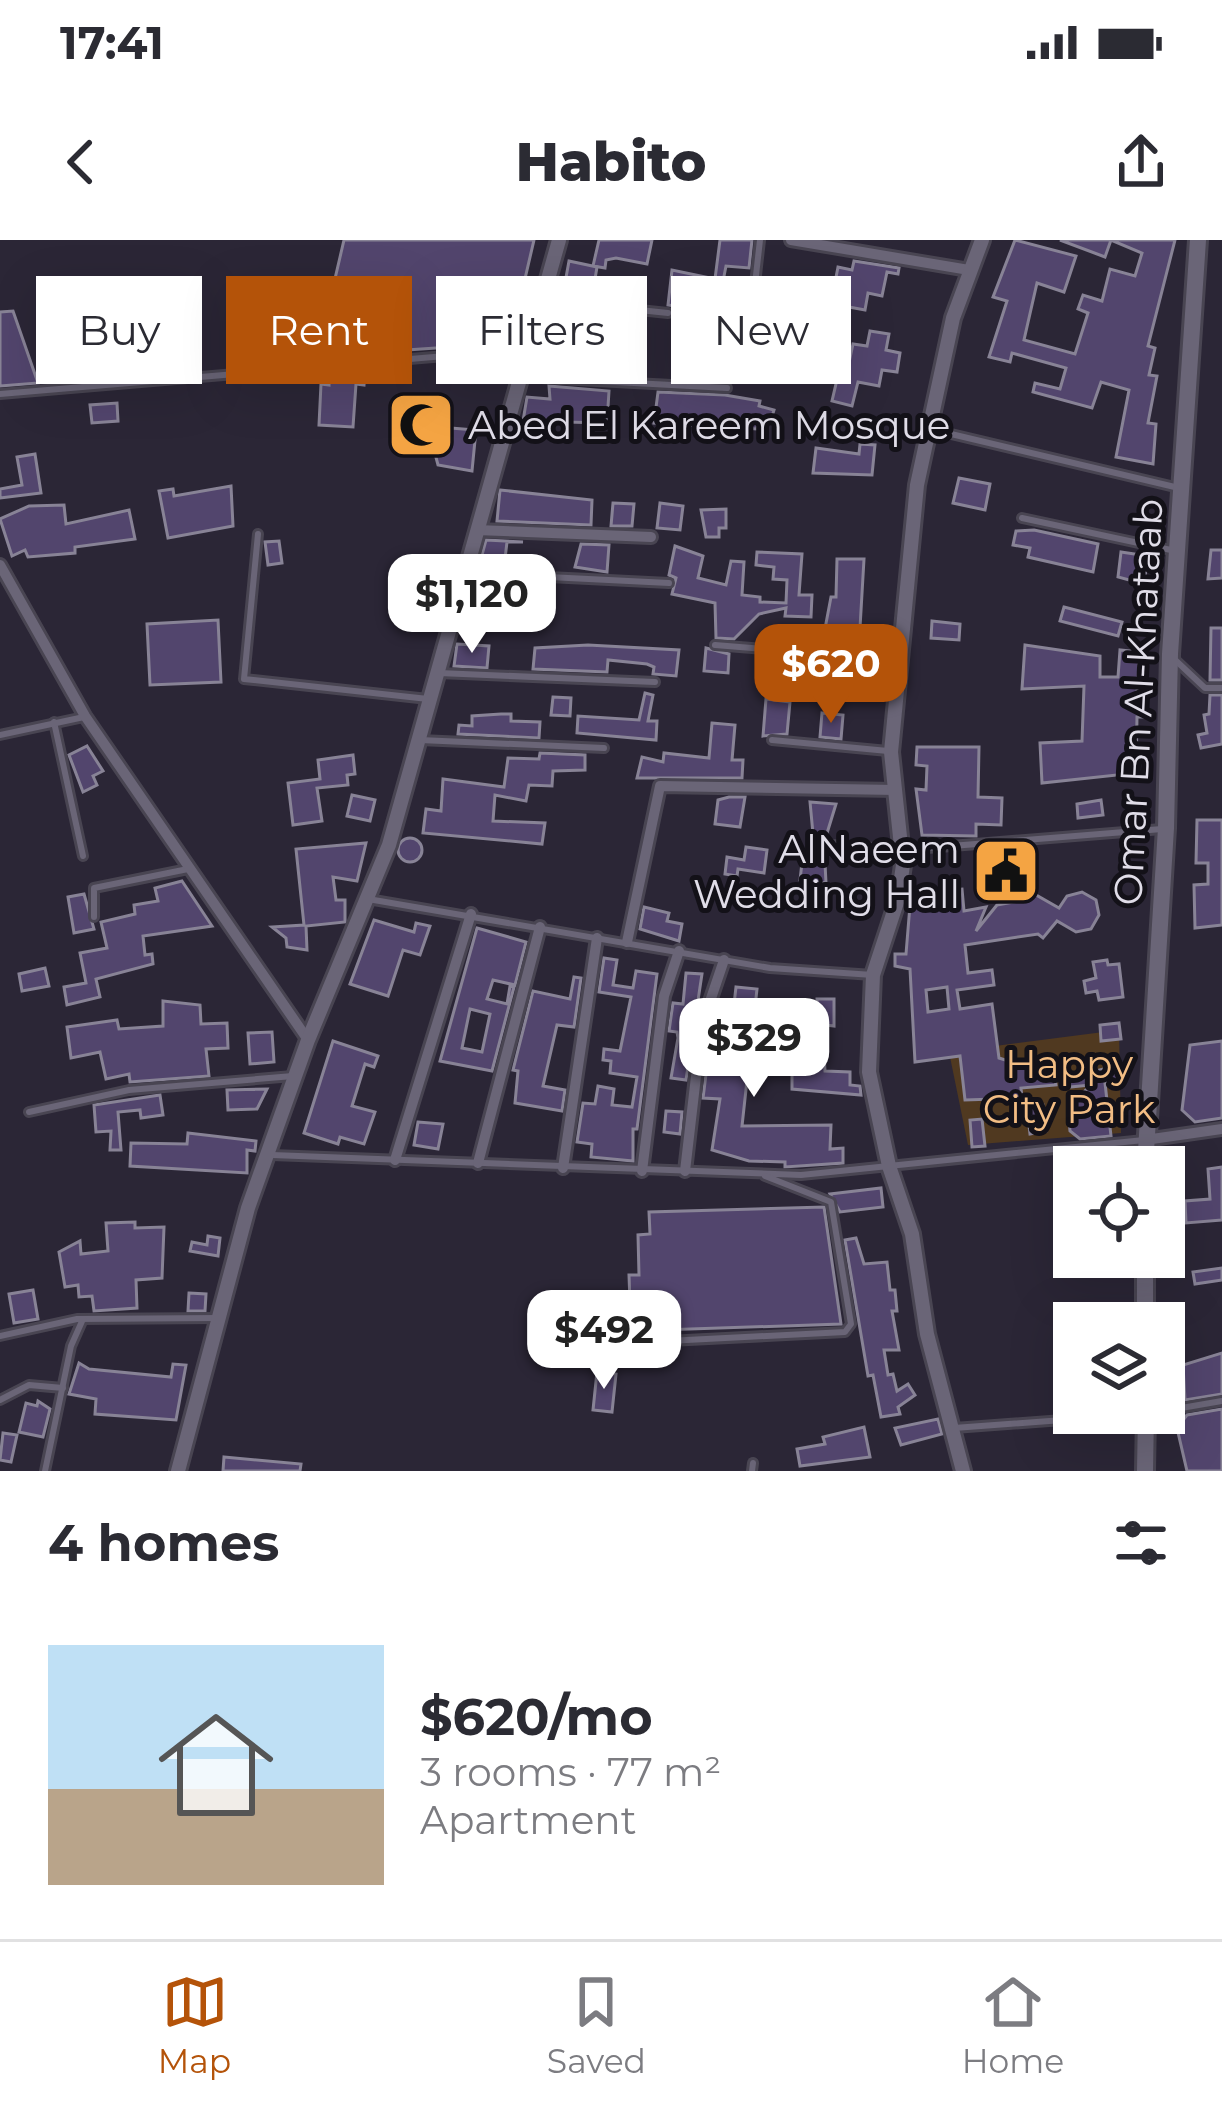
<!DOCTYPE html>
<html lang="en">
<head>
<meta charset="utf-8">
<style>
  :root { --surface:#fff; --page:#f7f7f7; --text:#2b2b33; --muted:#7c7c81; --line:#e1e1e2; --accent:#b45309 }
  body { margin:0; font-family:Montserrat,sans-serif; background:var(--page); color:var(--text); height:100vh; display:flex; flex-direction:column; font-size:45px; white-space:nowrap }
  * { box-sizing:border-box; margin:0 }
  p { font-size:39px; color:var(--muted) }
  .icon { flex:none; width:66px; height:66px; fill:none; stroke:currentColor; stroke-width:2; stroke-linecap:round; stroke-linejoin:round }
  .map { position:relative; height:1231px; overflow:hidden }
  .panel { display:flex; flex-direction:column; background:var(--surface); flex:1 }
  .panel>* { flex:none }
  .banner { position:absolute; left:36px; top:36px; width:1152px; height:108px; display:flex; gap:24px }
  .controls { position:absolute; left:1053px; top:906px; display:grid; gap:24px }
  .controls a { display:grid; place-items:center; width:132px; height:132px; border-radius:0px; background:var(--surface); box-shadow:0 12px 48px #0002; font-size:60px }
  .price { position:absolute; translate:-50% -102px; padding:0 27px; border-radius:24px; background:#fff; color:#222; font-size:39px; line-height:78px; filter:drop-shadow(0 3px 6px #0008) }
  .price::after { content:''; position:absolute; left:50%; top:72px; width:36px; height:27px; margin-left:-18px; background:inherit; clip-path:polygon(0 0,100% 0,50% 100%) }
  .price.current { background:var(--accent); color:#fff }
  ul { padding:0; list-style:none }
  li { display:flex; align-items:center; gap:36px; height:300px; padding:0 48px }
  li span { display:grid; place-items:center; flex:none; width:336px; height:240px; border-radius:0px; color:#555 }
  li>.icon { margin-inline-start:auto }
  span .icon { width:144px; height:144px; fill:#fffc; stroke-width:1 }
  li b { font-size:51px }
  h2 { display:flex; justify-content:space-between; align-items:center; height:144px; padding:0 48px; font-size:51px }
  .chip { padding:0 42px; border-radius:0px; background:var(--surface); box-shadow:0 12px 48px #0002; font-size:42px; line-height:108px }
  .chip.current { background:var(--accent); color:#fff }
  .status { display:flex; justify-content:space-between; align-items:center; height:84px; padding:0 60px; background:var(--surface); direction:ltr }
  .status svg { height:33px; fill:currentColor }
  header { display:flex; justify-content:space-between; align-items:center; height:156px; padding:0 48px; background:var(--surface); font-size:54px; font-weight:800 }
  .tabs { display:flex; justify-content:space-around; align-items:center; height:168px; border-top:3px solid var(--line); background:var(--surface); font-size:33px; color:var(--muted) }
  .tabs a { display:grid; justify-items:center; gap:6px }
  .tabs .current { color:var(--accent) }
  .map>svg:first-child { display:block }
</style>
</head>
<body>
<div class="status"><b>17:41</b><svg viewBox="0 0 49 12"><path d="M0 12V9h3v3zM5 12V6h3v6zM10 12V3h3v9zM15 12V0h3v12zM26 1h20v11H26zM47 4h2v5h-2z"/></svg></div>
<header><svg class="icon" aria-label="back" viewBox="0 0 24 24"><path d="M15 5l-7 7 7 7"/></svg>Habito<svg class="icon" aria-label="share" viewBox="0 0 24 24"><path d="M12 15V3M7 8l5-5 5 5M5 13v7h14v-7"/></svg></header>
<div class="map">
<svg width="1222" height="1231" viewBox="0 0 1222 1231">
  <rect width="100%" height="100%" fill="#2b2636"/>
  <path fill="#503920" d="M1119,790L1121,893L968,905L949,812Z"/>
  <g fill="#52456d" stroke="#888396" stroke-width="3" fill-rule="evenodd">
    <path d="M344,0H534L510,103L317,116Z"/>
    <path d="M599,0H652L647,24L616,18L606,20L605,28L593,26Z"/>
    <path d="M720,0H752L749,28L726,26L717,72L668,65L672,30L715,39Z"/>
    <path d="M1015,0L1076,16L1064,52L1037,43L1024,100L1075,114L1088,73L1078,69L1083,55L1102,61L1110,29L1135,36L1142,13L1111,0H1175L1148,106L1155,108L1149,135L1157,136L1148,183L1156,184L1153,224L1116,217L1129,150L1101,142L1092,168L1033,152L1035,143L1060,149L1066,128L1012,113L1010,122L989,117L1007,61L993,57Z"/>
    <path d="M1060,0H1111L1105,17Z"/>
    <path d="M569,21L597,27L592,57L563,54Z"/>
    <path d="M854,21L899,28L898,34L887,32L882,56L868,53L865,70L849,67L840,104L825,100L822,117L802,113L805,100L774,94L771,110L751,107L754,90L741,88L744,68L758,70L761,55L781,59L779,69L810,75L812,61L831,63L838,27L852,30Z"/>
    <path d="M13,71L38,143L0,146V72Z"/>
    <path d="M870,91L889,94L886,110L900,113L897,132L882,130L879,146L858,142L852,166L832,161L839,131L847,132L853,104L867,106Z"/>
    <path d="M725,104L744,108L738,136L719,132Z"/>
    <path d="M365,130L364,145L356,144L353,187L319,185L321,144L329,145V133Z"/>
    <path d="M549,146L609,151L607,183L523,181L527,157L550,159Z"/>
    <path d="M658,152L725,155L760,161L759,166L774,170L770,183L758,179L757,189L654,183Z"/>
    <path d="M117,163L118,181L92,183L90,165Z"/>
    <path d="M405,165L438,167L439,187L476,190L472,231L438,225L429,191L404,190Z"/>
    <path d="M860,204L875,205L872,235L813,233L816,208L859,214Z"/>
    <path d="M35,214L41,253L0,258V249L22,245L17,217Z"/>
    <path d="M959,238L990,244L985,270L953,263Z"/>
    <path d="M231,246L233,286L168,298L159,251L173,249L174,256Z"/>
    <path d="M500,250L592,260L591,285L497,281Z"/>
    <path d="M613,263L634,264L632,286H611Z"/>
    <path d="M660,263L683,266L680,290L657,288Z"/>
    <path d="M64,265L66,284L129,270L135,299L75,307V313L28,317L25,310L12,316L0,279L29,266Z"/>
    <path d="M726,269V288H719V297H706L701,270Z"/>
    <path d="M1034,290L1098,304L1093,332L1028,317L1030,308L1013,305L1016,291Z"/>
    <path d="M486,300L523,302H507L504,327L479,326Z"/>
    <path d="M279,301L282,323L268,325L265,302Z"/>
    <path d="M581,304L609,305L607,332L575,327Z"/>
    <path d="M675,306L703,316L698,338L726,345L731,321L744,322L742,355L760,357V362L786,363L787,340L773,339L774,327L756,325L757,312L802,314L799,355H812L811,377L785,376L786,368L759,374L734,399L716,398L715,363L672,354L676,338L669,335Z"/>
    <path d="M1211,310H1222V338L1208,339Z"/>
    <path d="M1121,312L1148,316L1144,344L1118,337Z"/>
    <path d="M837,319H864L859,405L850,409L834,407L833,394H824L831,357H836Z"/>
    <path d="M1064,367L1122,382L1118,396L1060,381Z"/>
    <path d="M218,380L221,442L150,445L147,384Z"/>
    <path d="M932,381L960,384L959,400L931,398Z"/>
    <path d="M1211,388H1222V440H1210Z"/>
    <path d="M457,404L489,406L487,428L454,426Z"/>
    <path d="M588,405L679,410L676,436L653,434L654,427L647,424L608,420L607,432L533,429L535,408Z"/>
    <path d="M1025,405L1100,416V437H1118L1120,410L1140,412L1136,464H1143V477H1137L1136,533L1042,543L1040,503L1082,501L1084,446L1022,449Z"/>
    <path d="M706,408L729,414L728,433L704,431Z"/>
    <path d="M771,419L796,421L795,436L770,434Z"/>
    <path d="M822,421L852,424L854,438L824,445Z"/>
    <path d="M645,453L653,455L648,481H657L656,500L577,493L578,476L639,480Z"/>
    <path d="M1210,455H1222V504L1201,508L1198,495L1207,493L1204,475L1209,474Z"/>
    <path d="M553,457L571,458L570,476L551,475Z"/>
    <path d="M766,459L790,462L787,494L763,496Z"/>
    <path d="M822,473L843,475L841,499L820,497Z"/>
    <path d="M501,474H511V481L540,482L539,498L458,494L459,485L472,486V476Z"/>
    <path d="M712,483L735,485L732,520H743L742,538H637L642,517L663,522L664,513L709,518Z"/>
    <path d="M87,506L103,531L93,536L97,545L83,552L69,515Z"/>
    <path d="M917,507H979L978,557L1002,558L1001,585L976,584V596L922,595L916,549L926,550L927,526L916,525Z"/>
    <path d="M540,513L585,515V530L553,531L552,546L529,545L526,561L495,555L493,581L545,583L542,604L423,593L426,569L441,571L443,539L504,547L508,518L539,519Z"/>
    <path d="M353,515L355,534L347,535L348,545L317,548L322,581L293,585L288,543L320,539L318,520Z"/>
    <path d="M352,555L375,560L370,581L347,576Z"/>
    <path d="M729,557H745L740,587L715,584L718,560Z"/>
    <path d="M1101,560L1103,575L1078,578L1077,564Z"/>
    <path d="M810,562L836,564L824,603L826,643L800,640L803,614L815,615Z"/>
    <path d="M1197,580H1222V685L1195,688L1194,645L1208,644V623H1196Z"/>
    <circle cx="410" cy="610" r="12"/>
    <path d="M366,603L357,641L333,637L336,660H345V682L306,686L307,710L287,707L286,698L272,687L304,685L296,609Z"/>
    <path d="M746,607L767,610L764,633L738,629L737,636L725,634L727,617L744,620Z"/>
    <path d="M182,641L212,686L143,696L145,715L152,714L153,724L96,739L100,757L67,765L64,747L86,743L80,713L107,708L101,682L135,674L134,665L158,661L155,648Z"/>
    <path d="M1015,643L1059,668L1067,656L1082,652L1096,660L1099,675L1091,689L1076,692L1057,681L1043,698L1038,694L965,705L968,733L992,730L994,745L957,750L960,769L992,764L999,818L1018,824L1052,815L1056,845L1021,848L1022,858L965,860L960,816L915,822L910,729L895,726V714H906L911,653L962,649L964,671L986,667L976,691L997,665L1020,661L1008,652ZM947,747L949,769L928,772L926,750Z"/>
    <path d="M84,654L94,689L74,693L68,657Z"/>
    <path d="M644,667L669,673L667,681L682,684L679,701L640,689Z"/>
    <path d="M374,680L414,692L416,683L430,686L420,715L403,710L388,756L350,744Z"/>
    <path d="M477,688L526,702L515,745L493,740L487,759L507,764L510,746L514,747L492,831L440,821ZM470,769L490,774L482,812L462,808Z"/>
    <path d="M604,718L617,720L613,745L633,748L636,731L657,734L637,889H633V921L591,917L592,904L577,902L583,863L595,864L598,846L614,849L612,865L632,867L637,837L610,833L611,821L603,820L604,809L620,811L631,757L599,752Z"/>
    <path d="M1107,720L1108,725L1119,724L1123,757L1099,760L1097,751L1086,753L1084,741L1096,738L1093,722Z"/>
    <path d="M45,728L49,746L22,751L19,734Z"/>
    <path d="M686,733L702,734L686,840L671,838L678,798L677,792L669,791L673,763L683,764Z"/>
    <path d="M574,737L581,738L574,787L557,785L543,846L565,850L562,871L515,863L518,831L513,830L533,751L570,759Z"/>
    <path d="M736,747L757,749L742,886L831,885L830,909L843,908V923L785,927V922L749,921L712,910L720,859L703,858L712,787L715,776L733,773Z"/>
    <path d="M817,759H834V786L817,784Z"/>
    <path d="M163,761L200,765L201,784L227,783L228,808L206,809L209,836L130,842L129,834L106,839L100,812L71,818L67,787L117,780L119,789L163,786Z"/>
    <path d="M783,768L798,769L795,791L823,792L825,831L850,832V845L860,846L861,855L792,849V818H782L783,790L773,786Z"/>
    <path d="M1119,783L1121,799L1101,801L1100,785Z"/>
    <path d="M272,792L274,822L250,824L248,793Z"/>
    <path d="M333,801L378,816L374,827L365,824L352,866L375,872L364,904L340,897L338,904L304,893Z"/>
    <path d="M1222,801V878L1195,882L1182,870L1190,805Z"/>
    <path d="M1103,829L1104,834L1121,832L1122,841L1105,843L1111,896L1080,899L1070,891L1068,871L1090,845L1070,847L1069,838Z"/>
    <path d="M267,849L257,869L228,870L227,850Z"/>
    <path d="M160,855L163,875L141,878L140,870L118,872L121,910H110L111,891L96,892L94,865Z"/>
    <path d="M1043,865L1046,891L1030,894L1027,868Z"/>
    <path d="M666,871L682,872L680,894L664,892Z"/>
    <path d="M982,879L985,906L972,907L970,880Z"/>
    <path d="M418,882L443,884L438,909L414,905Z"/>
    <path d="M188,893L256,901L255,911L247,910V933L130,926L131,903L187,904Z"/>
    <path d="M1222,927V980L1186,983L1185,961L1210,959L1208,929Z"/>
    <path d="M881,948L883,967L840,972L830,954Z"/>
    <path d="M824,967L841,1084L631,1091L629,1035H639L638,995L650,994L649,972Z"/>
    <path d="M135,982V988L164,987L162,1038L136,1040L137,1068L94,1071L92,1056L79,1057L78,1045L65,1047L59,1012L80,1001L81,1014L108,1011L106,983Z"/>
    <path d="M208,996L220,998L218,1016L190,1011L192,1002L207,1005Z"/>
    <path d="M856,998L864,1024L887,1022L890,1050H895L897,1071H892L899,1110H884L888,1135L893,1134L897,1151L908,1144L915,1155L898,1167L900,1174L881,1177L873,1135L868,1136L845,1000Z"/>
    <path d="M1222,1028V1040L1195,1044L1193,1032Z"/>
    <path d="M33,1050L38,1079L14,1083L9,1054Z"/>
    <path d="M189,1053L206,1054L205,1071H188Z"/>
    <path d="M1222,1113V1154L1185,1160L1183,1125Z"/>
    <path d="M79,1123L89,1129L171,1137L173,1124L186,1125L176,1180L95,1174L96,1159L69,1154Z"/>
    <path d="M597,1132L616,1134L612,1172L593,1170Z"/>
    <path d="M38,1161L50,1169L43,1197L19,1192L26,1163L37,1166Z"/>
    <path d="M1222,1169V1231H1187L1177,1188L1187,1175Z"/>
    <path d="M938,1179L942,1194L901,1205L895,1188Z"/>
    <path d="M864,1187L870,1217L800,1226L797,1209L825,1204L823,1197Z"/>
    <path d="M3,1193L17,1195L11,1222L0,1220Z"/>
    <path d="M224,1217L301,1224L300,1231H223Z"/>
  </g>
  <g fill="none" stroke-linecap="round" stroke-linejoin="round">
    <g stroke="#494552" stroke-width="12">
      <g id="service">
        <path d="M760,0L755,44L814,54"/>
        <path d="M544,60L668,73"/>
        <path d="M523,137L727,148"/>
        <path d="M0,154L528,109"/>
        <path d="M930,189L1179,248"/>
        <path d="M1022,278L1171,310"/>
        <path d="M258,294L244,439L428,459"/>
        <path d="M467,333L669,343"/>
        <path d="M715,405L898,420"/>
        <path d="M1172,417L1205,448H1222"/>
        <path d="M439,433L655,442"/>
        <path d="M54,482L83,616"/>
        <path d="M0,495L84,477"/>
        <path d="M420,500L604,508"/>
        <path d="M772,500L888,511"/>
        <path d="M831,605L902,610L1162,589"/>
        <path d="M368,659L770,728L873,735"/>
        <path d="M94,677V648L188,629"/>
        <path d="M29,872L129,850L293,836"/>
        <path d="M272,915L801,935L1144,900"/>
        <path d="M0,1096L77,1079L218,1078"/>
        <path d="M609,1104L845,1092L851,1084L831,962L765,936"/>
        <path d="M0,1160L29,1145L63,1148"/>
        <path d="M1164,1171L1222,1161"/>
        <path d="M954,1188L1143,1174"/>
        <path d="M45,1231L71,1106L83,1079"/>
        <path d="M752,1231L753,1223"/>
      </g>
    </g>
    <g stroke="#494552" stroke-width="16">
      <g id="minor">
        <path d="M791,0L969,30"/>
        <path d="M476,290L651,297"/>
        <path d="M0,325L85,476L308,800"/>
        <path d="M627,702L660,546L896,550"/>
        <path d="M1145,900L1222,889"/>
        <path d="M395,920L471,674"/>
        <path d="M478,923L540,687"/>
        <path d="M563,928L597,698"/>
        <path d="M642,931L664,756L679,711"/>
        <path d="M685,931L702,785L724,720"/>
      </g>
    </g>
    <g stroke="#494552" stroke-width="20">
      <g id="tertiary">
        <path d="M178,1231L248,968L308,800L389,605L559,0"/>
        <path d="M963,1231L927,1094L912,994L889,926L869,832L873,735L898,659L903,625L891,512L917,245L953,78L982,0"/>
      </g>
    </g>
    <g stroke="#494552" stroke-width="22">
      <g id="secondary">
        <path d="M1145,927L1166,588L1170,414L1198,0"/>
        <path d="M1145,1017V1083"/>
        <path d="M1145,1231L1146,1173"/>
      </g>
    </g>
    <use href="#service" stroke="#6a6577" stroke-width="6"/>
    <use href="#minor" stroke="#6a6577" stroke-width="10"/>
    <use href="#tertiary" stroke="#6a6577" stroke-width="14"/>
    <use href="#secondary" stroke="#6a6577" stroke-width="16"/>
  </g>
  <defs>
    <g id="mosque-square" transform="scale(3.45)"><rect x="-9" y="-9" width="18" height="18" rx="4" fill="#f4a443" stroke="#131118"/><path d="M3.5-4.9A6 6 0 1 0 3.5 4.9A5 5 0 1 1 3.5-4.9Z" fill="#111"/></g>
    <g id="civic-square" transform="scale(3.45)"><rect x="-9" y="-9" width="18" height="18" rx="4" fill="#f4a443" stroke="#131118"/><path d="M-.6-6.5H3V-4.5H.6V-3L4-1V1h2V6H-6V1h2V-1L-.6-3ZM-1.2 2.5V6h2.4V2.5Z" fill="#111"/></g>
  </defs>
  <g fill-rule="evenodd">
    <use href="#mosque-square" x="421" y="185"/>
    <use href="#civic-square" x="1006" y="631"/>
  </g>
  <g text-anchor="middle" dominant-baseline="central" stroke-width="10" stroke-linejoin="round" paint-order="stroke">
    <g font-size="39" fill="#e0dde8" stroke="#131118" text-anchor="start">
      <text x="468" y="185">Abed El Kareem Mosque</text>
      <text x="960" y="609" text-anchor="end">AlNaeem<tspan x="960" dy="45">Wedding Hall</tspan></text>
    </g>
    <g font-size="39" fill="#e0dde8" stroke="#131118">
      <text transform="translate(1138 462) rotate(-87)">Omar Bn Al-Khataab</text>
    </g>
    <g font-size="39" fill="#f2bd84" stroke="#131118">
      <text x="1069" y="824">Happy<tspan x="1069" dy="45">City Park</tspan></text>
    </g>
  </g>
</svg>
<div class="controls">
<a><svg class="icon" aria-label="locate" viewBox="0 0 24 24"><circle cx="12" cy="12" r="6"/><path d="M12 2v4M12 18v4M2 12h4M18 12h4"/></svg></a>
<a><svg class="icon" aria-label="layers" viewBox="0 0 24 24"><path d="M12 4l9 5-9 5-9-5zM3 14l9 5 9-5"/></svg></a>
</div>
<b class="price" style="left:472px;top:416px">$1,120</b>
<b class="price current" style="left:831px;top:486px">$620</b>
<b class="price" style="left:754px;top:860px">$329</b>
<b class="price" style="left:604px;top:1152px">$492</b>
<div class="banner">
<a class="chip">Buy</a>
<a class="chip current">Rent</a>
<a class="chip">Filters</a>
<a class="chip">New</a>
</div>
</div>
<section class="panel">
<h2>4 homes<svg class="icon" aria-label="filters" viewBox="0 0 24 24"><path d="M4 7h16M4 17h16"/><circle cx="9" cy="7" r="2"/><circle cx="15" cy="17" r="2"/></svg></h2>
<ul>
<li><span style="background:linear-gradient(#bfe0f5 60%,#b9a48a 0)"><svg class="icon" aria-label="home" viewBox="0 0 24 24"><path d="M3 11l9-7 9 7M6 9v11h12V9"/></svg></span><div><b>$620/mo</b><p>3 rooms · 77 m²</p><p>Apartment</p></div></li>
</ul>
</section>
<nav class="tabs">
<a class="current"><svg class="icon" aria-label="map" viewBox="0 0 24 24"><path d="M3 6l6-2 6 2 6-2v14l-6 2-6-2-6 2zM9 4v14M15 6v14"/></svg>Map</a>
<a><svg class="icon" aria-label="saved" viewBox="0 0 24 24"><path d="M7 4h10v16l-5-4-5 4z"/></svg>Saved</a>
<a><svg class="icon" aria-label="home" viewBox="0 0 24 24"><path d="M3 11l9-7 9 7M6 9v11h12V9"/></svg>Home</a>
</nav>
</body>
</html>
